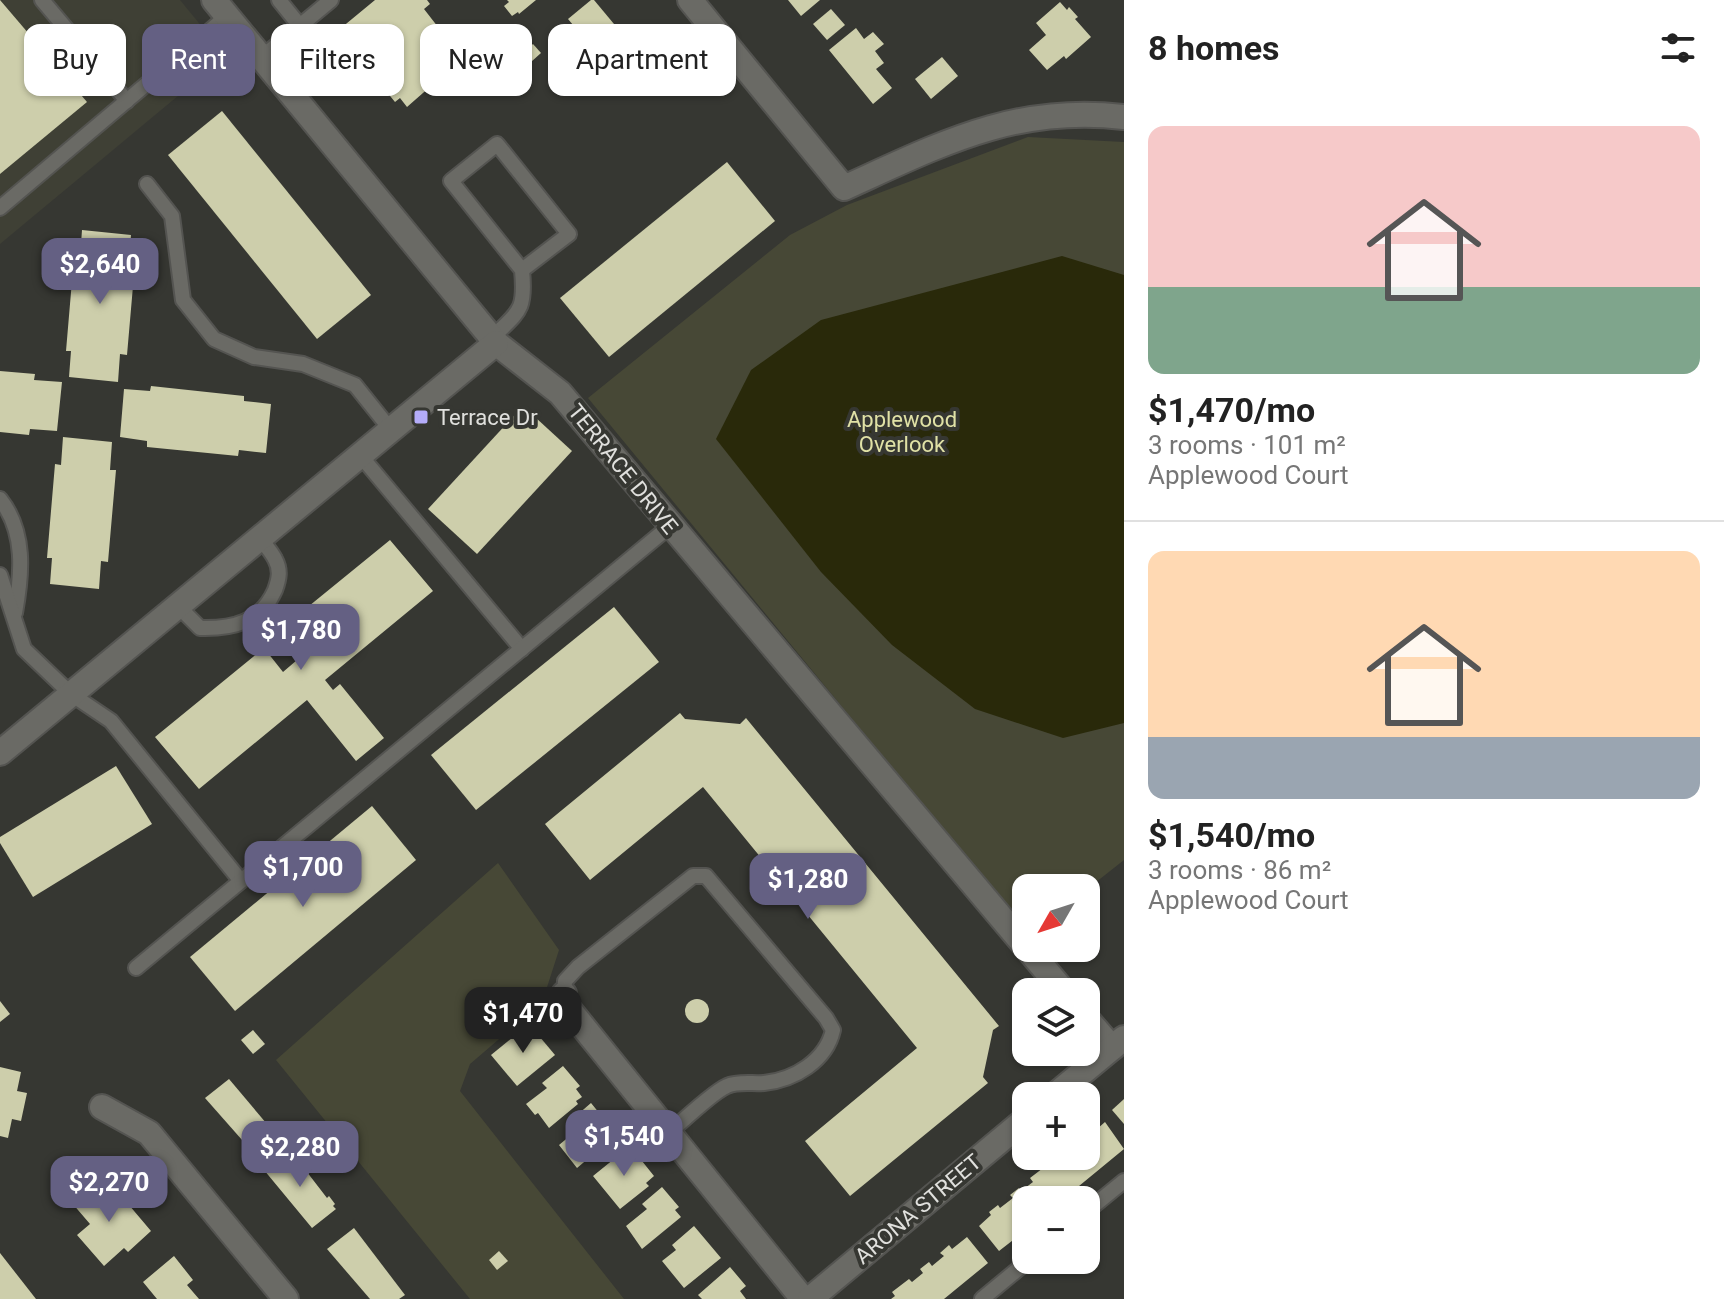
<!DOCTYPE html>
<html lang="en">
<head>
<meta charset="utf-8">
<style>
  :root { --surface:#fff; --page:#f6f6f6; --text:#222; --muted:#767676; --line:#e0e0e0; --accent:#646083 }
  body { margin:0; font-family:Roboto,sans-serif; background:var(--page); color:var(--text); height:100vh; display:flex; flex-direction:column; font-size:30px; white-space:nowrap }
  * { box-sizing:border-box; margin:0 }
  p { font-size:26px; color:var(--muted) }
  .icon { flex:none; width:44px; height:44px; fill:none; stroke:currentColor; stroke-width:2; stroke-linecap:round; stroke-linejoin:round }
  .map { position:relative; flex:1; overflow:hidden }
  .panel { display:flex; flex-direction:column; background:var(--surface); width:600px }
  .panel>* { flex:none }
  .banner { position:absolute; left:24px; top:24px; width:760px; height:72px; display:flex; gap:16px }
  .needle { width:52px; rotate:231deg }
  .controls { position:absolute; left:1012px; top:874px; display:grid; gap:16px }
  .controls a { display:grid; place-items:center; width:88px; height:88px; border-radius:16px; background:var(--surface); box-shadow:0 2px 6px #0004; font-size:40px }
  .price { position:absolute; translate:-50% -68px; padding:0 18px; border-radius:16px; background:var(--accent); color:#fff; font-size:26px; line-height:52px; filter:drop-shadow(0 2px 4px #0008) }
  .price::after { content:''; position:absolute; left:50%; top:48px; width:24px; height:18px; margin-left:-12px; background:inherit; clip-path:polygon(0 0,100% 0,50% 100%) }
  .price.selected { background:#222; color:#fff }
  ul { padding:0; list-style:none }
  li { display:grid; align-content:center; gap:16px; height:424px; padding:0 24px }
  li+li { border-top:2px solid var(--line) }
  li span { display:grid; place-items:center; height:248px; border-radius:16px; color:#555 }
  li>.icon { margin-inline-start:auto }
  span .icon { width:144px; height:144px; fill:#fffc; stroke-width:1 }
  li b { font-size:34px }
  h2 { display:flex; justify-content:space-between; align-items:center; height:96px; padding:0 24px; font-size:34px }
  .chip { padding:0 28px; border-radius:16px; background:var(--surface); box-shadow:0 2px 6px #0004; font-size:28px; line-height:72px }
  .chip.selected { background:var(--accent); color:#fff }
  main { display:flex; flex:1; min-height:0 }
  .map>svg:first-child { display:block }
</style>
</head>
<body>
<main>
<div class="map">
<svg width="1124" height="1299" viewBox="0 0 1124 1299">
  <rect width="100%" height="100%" fill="#363732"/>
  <path fill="#3f4035" d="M0,0H180L226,56L0,244Z"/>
  <g fill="#474836">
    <path d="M1028,137L1124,142V860L1086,890V888H1026V913L1022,909L1013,910L1006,906L588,398L790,235L847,205Z"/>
    <path d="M498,863L559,950L538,1015L511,1029L470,1064L460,1091L624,1299H470L276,1060Z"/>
  </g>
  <path fill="#29290a" d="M1062,256L1124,275V723L1063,738L975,709L892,645L821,572L716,439L751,370L821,320Z"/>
  <g fill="#cdceab">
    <path d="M0,0L87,102L0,174Z"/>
    <path d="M375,0H427L430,4L424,9L438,27L433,31L450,51L456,47L464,57L407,107L400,98L395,102L386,91L391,88L375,68L370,72L361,62L354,67L335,44L340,40L335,33Z"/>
    <path d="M507,0H536L519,14L518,12L512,16L504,6L509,2Z"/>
    <path d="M591,0H594L634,48L609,68L568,19Z"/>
    <path d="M788,0H820L801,16Z"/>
    <path d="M1060,2L1067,10L1069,7L1078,17L1075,19L1091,37L1066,59L1064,56L1047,70L1029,50L1046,35L1036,23Z"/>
    <path d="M831,9L845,25L827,40L813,24Z"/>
    <path d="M856,28L864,39L873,32L884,44L875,51L884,63L876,69L892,88L873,104L829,50Z"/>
    <path d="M533,44L541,53L522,70L514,60Z"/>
    <path d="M942,57L958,76L931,99L915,79Z"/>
    <path d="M222,111L371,295L317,339L168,155Z"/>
    <path d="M727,162L775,221L609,357L560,298Z"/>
    <path d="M82,230L131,235L129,263H135L127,355L120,354L118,382L69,377L71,351H66L74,257L80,258Z"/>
    <path d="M0,371L35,374L34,380L62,382L57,431L30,429L29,435L0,432Z"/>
    <path d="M151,386L244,396V401L271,404L266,453L239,450L238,456L147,447V441L120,437L124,389L150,391Z"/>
    <path d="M523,406L572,451L477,554L428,509Z"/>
    <path d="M63,437L112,442L110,470H116L108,562L101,561L99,589L50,584L52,558H47L55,464L61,465Z"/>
    <path d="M390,540L433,591L325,680L333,690L340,684L384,738L356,761L307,700L199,789L155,737L264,648L283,672L304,654L282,628Z"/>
    <path d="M614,607L659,662L476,810L431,755Z"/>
    <path d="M680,713L685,719L740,724L746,718L999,1026L993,1030L983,1077L988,1083L850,1196L805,1141L917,1048L703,787L590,880L545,824Z"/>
    <path d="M116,766L152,824L33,897L0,843V837Z"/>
    <path d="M372,806L416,860L235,1011L190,957Z"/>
    <circle cx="697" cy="1011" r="12"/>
    <path d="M0,1001L10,1014L0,1022Z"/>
    <path d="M529,1024L555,1055L517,1086L491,1055Z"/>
    <path d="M253,1030L265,1044L253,1054L241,1040Z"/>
    <path d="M563,1066L580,1086L576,1089L582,1097L576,1101L578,1104L549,1128L538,1113L535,1115L526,1104L547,1088L542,1083Z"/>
    <path d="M0,1067L21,1072L17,1091L27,1093L21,1121L12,1119L8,1138L0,1136Z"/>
    <path d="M229,1079L272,1130L250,1149L205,1098Z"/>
    <path d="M1124,1099V1124L1112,1110Z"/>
    <path d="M591,1103L618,1136L599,1156L596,1152L577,1168L559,1145L577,1130L570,1121Z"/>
    <path d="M1105,1122L1124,1149L1062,1200H1026V1230L999,1251L979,1226L991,1215L989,1212L998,1205L1000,1208L1013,1198L1010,1195L1019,1188L1021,1191L1033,1182L1030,1178L1047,1165L1049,1168L1061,1158L1059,1156H1086V1131L1090,1135Z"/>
    <path d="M630,1146L654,1176L646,1183L649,1186L620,1209L593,1176Z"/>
    <path d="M290,1150L327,1198L329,1196L335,1204L333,1206L336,1209L312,1228L264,1170Z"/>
    <path d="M96,1181L111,1198L118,1192L151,1231L128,1252L124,1248L104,1266L77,1235L90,1224L72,1203Z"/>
    <path d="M662,1187L679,1207L675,1210L681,1217L642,1249L626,1226L647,1209L642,1204Z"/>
    <path d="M694,1226L721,1258L684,1288L662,1261L676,1250L672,1245Z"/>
    <path d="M354,1228L405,1295L399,1299H370L327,1249Z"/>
    <path d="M967,1237L988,1263L944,1299H891L895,1296L892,1292L909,1279L912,1282L923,1273L920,1269L929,1262L932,1266L944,1256L940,1253L949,1245L952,1249Z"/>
    <path d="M499,1251L508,1261L497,1270L489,1260Z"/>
    <path d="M0,1253L36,1299H0Z"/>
    <path d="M174,1256L193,1280L187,1285L199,1299H157L143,1282Z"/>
    <path d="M730,1267L746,1286L740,1291L746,1299H702L698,1295Z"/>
  </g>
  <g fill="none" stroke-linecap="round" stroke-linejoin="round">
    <g stroke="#545451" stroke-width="18">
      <g id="lane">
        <path d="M42,0L127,101"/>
        <path d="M279,0L300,26"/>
        <path d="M261,58L331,0"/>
        <path d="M147,184L172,216L183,300L214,339L254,357L303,364L355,385L391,430"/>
        <path d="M0,208L227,16"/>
        <path d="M492,338C519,311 526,311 522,270L569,234L497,144L451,181L522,270"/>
        <path d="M360,455L522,649"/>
        <path d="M0,499C26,532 22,574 15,613"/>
        <path d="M0,575L24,649L71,694L111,721L241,881"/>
        <path d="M178,606L200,628C233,629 261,622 275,590C279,579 281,570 275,559C271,551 265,545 260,538"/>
        <path d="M136,968L670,526"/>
        <path d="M564,994L565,981L578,967L693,876H706L826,1018L833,1030C826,1061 794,1080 764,1083C753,1084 738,1081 727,1086C715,1091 681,1122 669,1133"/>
        <path d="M1086,1212L1124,1181"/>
        <path d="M982,1299L1029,1260"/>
      </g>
    </g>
    <g stroke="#545451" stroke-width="28">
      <g id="street">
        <path d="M214,0L496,343L560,393L1026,947"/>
        <path d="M690,0L844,188C939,145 1015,104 1124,117"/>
        <path d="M0,753L496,343"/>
        <path d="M1027,948L1064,992"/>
        <path d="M564,994V1003L803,1299"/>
        <path d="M1086,1018L1112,1048"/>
        <path d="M1054,1096L1124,1038"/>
        <path d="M102,1107L149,1133L286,1299"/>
        <path d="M810,1299L1026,1119"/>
      </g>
    </g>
    <use href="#lane" stroke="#6a6a65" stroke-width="14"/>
    <use href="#street" stroke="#6a6a65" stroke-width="24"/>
  </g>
  <rect fill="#b4acf9" stroke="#363732" stroke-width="3" x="413" y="409" width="16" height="16" rx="4"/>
  <g text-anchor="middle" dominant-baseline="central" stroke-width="8" stroke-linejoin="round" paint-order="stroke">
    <g font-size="22" fill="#e0e0dd" stroke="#363732" text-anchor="start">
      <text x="437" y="417">Terrace Dr</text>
    </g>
    <g font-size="22" fill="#e0e1a6" stroke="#363732">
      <text x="902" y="419">Applewood<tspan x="902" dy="25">Overlook</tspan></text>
    </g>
    <g font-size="22" fill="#e0e0dd" stroke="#363732">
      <text transform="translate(623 469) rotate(51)">TERRACE DRIVE</text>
      <text transform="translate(918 1209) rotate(-40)">ARONA STREET</text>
    </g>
  </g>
</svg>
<div class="controls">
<a><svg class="needle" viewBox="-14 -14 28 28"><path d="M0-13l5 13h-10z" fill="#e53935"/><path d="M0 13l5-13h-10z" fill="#767676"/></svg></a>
<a><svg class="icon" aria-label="layers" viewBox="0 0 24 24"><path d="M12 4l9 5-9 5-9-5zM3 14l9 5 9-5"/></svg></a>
<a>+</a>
<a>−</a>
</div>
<b class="price" style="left:100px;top:306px">$2,640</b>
<b class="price" style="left:301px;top:672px">$1,780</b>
<b class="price" style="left:303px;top:909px">$1,700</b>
<b class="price" style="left:808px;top:921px">$1,280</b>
<b class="price selected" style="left:523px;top:1055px">$1,470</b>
<b class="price" style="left:624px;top:1178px">$1,540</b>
<b class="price" style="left:300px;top:1189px">$2,280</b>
<b class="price" style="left:109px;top:1224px">$2,270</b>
<div class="banner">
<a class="chip">Buy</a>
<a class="chip selected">Rent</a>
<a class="chip">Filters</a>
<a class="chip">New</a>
<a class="chip">Apartment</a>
</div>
</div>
<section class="panel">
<h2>8 homes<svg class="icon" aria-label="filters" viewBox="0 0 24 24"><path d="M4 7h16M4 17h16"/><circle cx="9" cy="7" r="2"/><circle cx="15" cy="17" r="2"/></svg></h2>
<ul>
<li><span style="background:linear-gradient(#f6c9c9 65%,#7fa58c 0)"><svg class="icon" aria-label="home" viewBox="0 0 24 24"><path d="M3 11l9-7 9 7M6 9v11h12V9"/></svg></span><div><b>$1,470/mo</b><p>3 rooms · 101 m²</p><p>Applewood Court</p></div></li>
<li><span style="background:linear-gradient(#ffd9b3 75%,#9aa5b1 0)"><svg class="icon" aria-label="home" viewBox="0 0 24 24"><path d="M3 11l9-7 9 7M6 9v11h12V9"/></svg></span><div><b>$1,540/mo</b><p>3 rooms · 86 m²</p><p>Applewood Court</p></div></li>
</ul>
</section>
</main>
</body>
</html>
